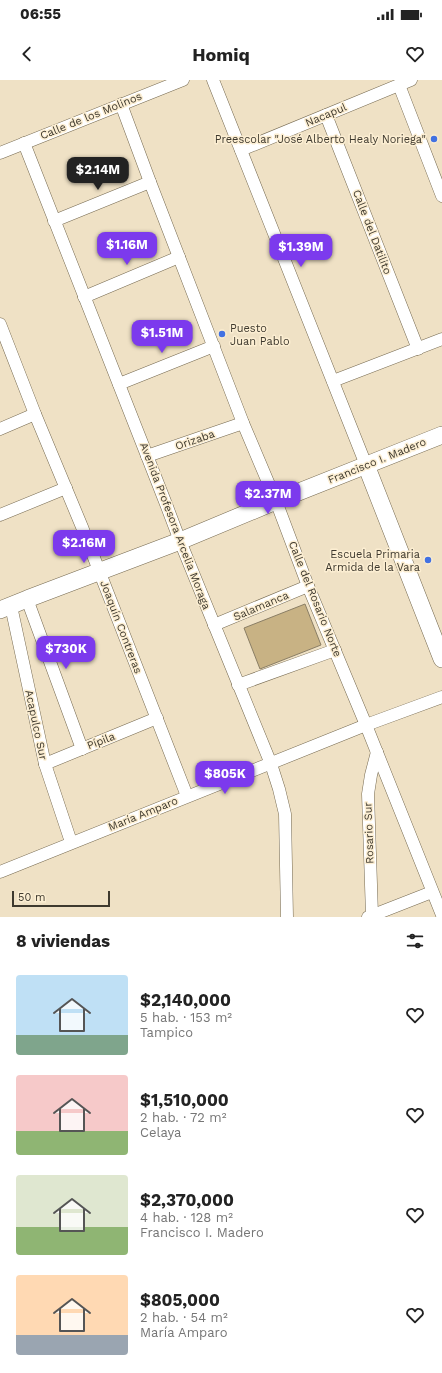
<!DOCTYPE html>
<html lang="es">
<head>
<meta charset="utf-8">
<style>
  :root { --surface:#fff; --page:#f6f6f6; --text:#222; --muted:#767676; --accent:#7c3aed }
  body { margin:0; font-family:"Work Sans",sans-serif; background:var(--page); color:var(--text); height:100vh; display:flex; flex-direction:column; font-size:15px; white-space:nowrap }
  * { box-sizing:border-box; margin:0 }
  p { font-size:13px; color:var(--muted) }
  .icon { flex:none; width:22px; height:22px; fill:none; stroke:currentColor; stroke-width:2; stroke-linecap:round; stroke-linejoin:round }
  .map { position:relative; height:837px; overflow:hidden }
  .sheet { display:flex; flex-direction:column; background:var(--surface); flex:1 }
  .sheet>* { flex:none }
  .scale { position:absolute; left:12px; bottom:10px; width:98px; box-sizing:border-box; padding-left:4px; border:2px solid #3e392e; border-top:0; font-size:11px; line-height:14px; white-space:nowrap; color:#3e392e; -webkit-text-stroke:3px #fceed2; paint-order:stroke }
  .price { position:absolute; translate:-50% -34px; padding:0 9px; border-radius:8px; background:var(--accent); color:#fff; font-size:13px; line-height:26px; filter:drop-shadow(0 1px 2px #0008) }
  .price::after { content:''; position:absolute; left:50%; top:24px; width:12px; height:9px; margin-left:-6px; background:inherit; clip-path:polygon(0 0,100% 0,50% 100%) }
  .price.active { background:#222; color:#fff }
  ul { padding:0; list-style:none }
  li { display:flex; align-items:center; gap:12px; height:100px; padding:0 16px }
  li span { display:grid; place-items:center; flex:none; width:112px; height:80px; border-radius:4px; color:#555 }
  li>.icon { margin-inline-start:auto }
  span .icon { width:48px; height:48px; fill:#fffc; stroke-width:1 }
  li b { font-size:17px }
  h2 { display:flex; justify-content:space-between; align-items:center; height:48px; padding:0 16px; font-size:17px }
  .status { display:flex; justify-content:space-between; align-items:center; height:28px; padding:0 20px; background:var(--surface); direction:ltr }
  .status svg { height:11px; fill:currentColor }
  header { display:flex; justify-content:space-between; align-items:center; height:52px; padding:0 16px; background:var(--surface); font-size:18px; font-weight:700 }
  .map>svg:first-child { display:block }
</style>
</head>
<body>
<div class="status"><b>06:55</b><svg viewBox="0 0 49 12"><path d="M0 12V9h3v3zM5 12V6h3v6zM10 12V3h3v9zM15 12V0h3v12zM26 1h20v11H26zM47 4h2v5h-2z"/></svg></div>
<header><svg class="icon" aria-label="back" viewBox="0 0 24 24"><path d="M15 5l-7 7 7 7"/></svg>Homiq<svg class="icon" aria-label="heart" viewBox="0 0 24 24"><path d="M12 20l-8-8c-3-5 5-10 8-4 3-6 11-1 8 4z"/></svg></header>
<div class="map">
<svg width="442" height="837" viewBox="0 0 442 837">
  <rect width="100%" height="100%" fill="#efe1c5"/>
  <path fill="#c8b284" stroke="#8a7e65" d="M305,524L321,565L260,589L244,548Z"/>
  <g fill="none" stroke-linecap="round" stroke-linejoin="round">
    <g stroke="#766a51" stroke-width="13">
      <g id="street">
        <path d="M213,0L366,385"/>
        <path d="M399,5L442,116"/>
        <path d="M121,24L150,102L243,343L276,421L308,506L366,645L442,835"/>
        <path d="M326,35L418,269"/>
        <path d="M24,63L166,424L180,461L271,684L279,709L285,734L287,837"/>
        <path d="M241,70L411,0"/>
        <path d="M0,73L183,0"/>
        <path d="M54,141L150,102"/>
        <path d="M84,217L179,177"/>
        <path d="M0,244L35,334L82,447L187,716"/>
        <path d="M333,301L442,259"/>
        <path d="M119,304L214,266"/>
        <path d="M0,349L35,334"/>
        <path d="M147,376L243,343"/>
        <path d="M0,435L66,408"/>
        <path d="M27,519L82,669"/>
        <path d="M11,526L45,684L71,762"/>
        <path d="M214,545L308,506"/>
        <path d="M238,605L335,570"/>
        <path d="M45,684L157,638"/>
        <path d="M0,792L366,645L442,617"/>
        <path d="M372,835L368,714L371,695L377,672"/>
        <path d="M368,837L432,812"/>
      </g>
    </g>
    <g stroke="#766a51" stroke-width="18">
      <g id="secondary">
        <path d="M366,385L442,579"/>
        <path d="M0,530L27,519L180,461L276,421L442,355"/>
      </g>
    </g>
    <use href="#street" stroke="#fff" stroke-width="12"/>
    <use href="#secondary" stroke="#fff" stroke-width="17"/>
  </g>
  <g fill="#4271e2" stroke="#fceed2" stroke-width="1.5">
    <circle cx="434" cy="59" r="4"/>
    <circle cx="222" cy="254" r="4"/>
    <circle cx="428" cy="480" r="4"/>
  </g>
  <g text-anchor="middle" dominant-baseline="central" stroke-width="3" stroke-linejoin="round" paint-order="stroke">
    <g font-size="11" fill="#3e392e" stroke="#fceed2">
      <text transform="translate(326 35) rotate(-23)">Nacapul</text>
      <text transform="translate(91 36) rotate(-22)">Calle de los Molinos</text>
      <text transform="translate(372 152) rotate(69)">Calle del Datilito</text>
      <text transform="translate(195 360) rotate(-19)">Orizaba</text>
      <text transform="translate(377 381) rotate(-22)">Francisco I. Madero</text>
      <text transform="translate(175 446) rotate(69)">Avenida Profesora Arcelia Moraga</text>
      <text transform="translate(315 519) rotate(68)">Calle del Rosario Norte</text>
      <text transform="translate(261 526) rotate(-23)">Salamanca</text>
      <text transform="translate(121 547) rotate(69)">Joaquín Contreras</text>
      <text transform="translate(36 645) rotate(78)">Acapulco Sur</text>
      <text transform="translate(101 661) rotate(-21)">Pípila</text>
      <text transform="translate(143 734) rotate(-22)">María Amparo</text>
      <text transform="translate(369 753) rotate(-92)">Rosario Sur</text>
    </g>
    <g font-size="11" fill="#3e392e" stroke="#fceed2" text-anchor="end">
      <text x="426" y="59">Preescolar "José Alberto Healy Noriega"</text>
      <text x="230" y="248" text-anchor="start">Puesto<tspan x="230" dy="13">Juan Pablo</tspan></text>
      <text x="420" y="474">Escuela Primaria<tspan x="420" dy="13">Armida de la Vara</tspan></text>
    </g>
  </g>
</svg>
<div class="scale">50 m</div>
<b class="price active" style="left:98px;top:111px">$2.14M</b>
<b class="price" style="left:127px;top:186px">$1.16M</b>
<b class="price" style="left:301px;top:188px">$1.39M</b>
<b class="price" style="left:162px;top:274px">$1.51M</b>
<b class="price" style="left:268px;top:435px">$2.37M</b>
<b class="price" style="left:84px;top:484px">$2.16M</b>
<b class="price" style="left:66px;top:590px">$730K</b>
<b class="price" style="left:225px;top:715px">$805K</b>
</div>
<section class="sheet">
<h2>8 viviendas<svg class="icon" aria-label="filters" viewBox="0 0 24 24"><path d="M4 7h16M4 17h16"/><circle cx="9" cy="7" r="2"/><circle cx="15" cy="17" r="2"/></svg></h2>
<ul>
<li><span style="background:linear-gradient(#bfe0f5 75%,#7fa58c 0)"><svg class="icon" aria-label="home" viewBox="0 0 24 24"><path d="M3 11l9-7 9 7M6 9v11h12V9"/></svg></span><div><b>$2,140,000</b><p>5 hab. · 153 m²</p><p>Tampico</p></div><svg class="icon" aria-label="heart" viewBox="0 0 24 24"><path d="M12 20l-8-8c-3-5 5-10 8-4 3-6 11-1 8 4z"/></svg></li>
<li><span style="background:linear-gradient(#f6c9c9 70%,#8fb573 0)"><svg class="icon" aria-label="home" viewBox="0 0 24 24"><path d="M3 11l9-7 9 7M6 9v11h12V9"/></svg></span><div><b>$1,510,000</b><p>2 hab. · 72 m²</p><p>Celaya</p></div><svg class="icon" aria-label="heart" viewBox="0 0 24 24"><path d="M12 20l-8-8c-3-5 5-10 8-4 3-6 11-1 8 4z"/></svg></li>
<li><span style="background:linear-gradient(#dfe7d0 65%,#8fb573 0)"><svg class="icon" aria-label="home" viewBox="0 0 24 24"><path d="M3 11l9-7 9 7M6 9v11h12V9"/></svg></span><div><b>$2,370,000</b><p>4 hab. · 128 m²</p><p>Francisco I. Madero</p></div><svg class="icon" aria-label="heart" viewBox="0 0 24 24"><path d="M12 20l-8-8c-3-5 5-10 8-4 3-6 11-1 8 4z"/></svg></li>
<li><span style="background:linear-gradient(#ffd9b3 75%,#9aa5b1 0)"><svg class="icon" aria-label="home" viewBox="0 0 24 24"><path d="M3 11l9-7 9 7M6 9v11h12V9"/></svg></span><div><b>$805,000</b><p>2 hab. · 54 m²</p><p>María Amparo</p></div><svg class="icon" aria-label="heart" viewBox="0 0 24 24"><path d="M12 20l-8-8c-3-5 5-10 8-4 3-6 11-1 8 4z"/></svg></li>
</ul>
</section>
</body>
</html>
